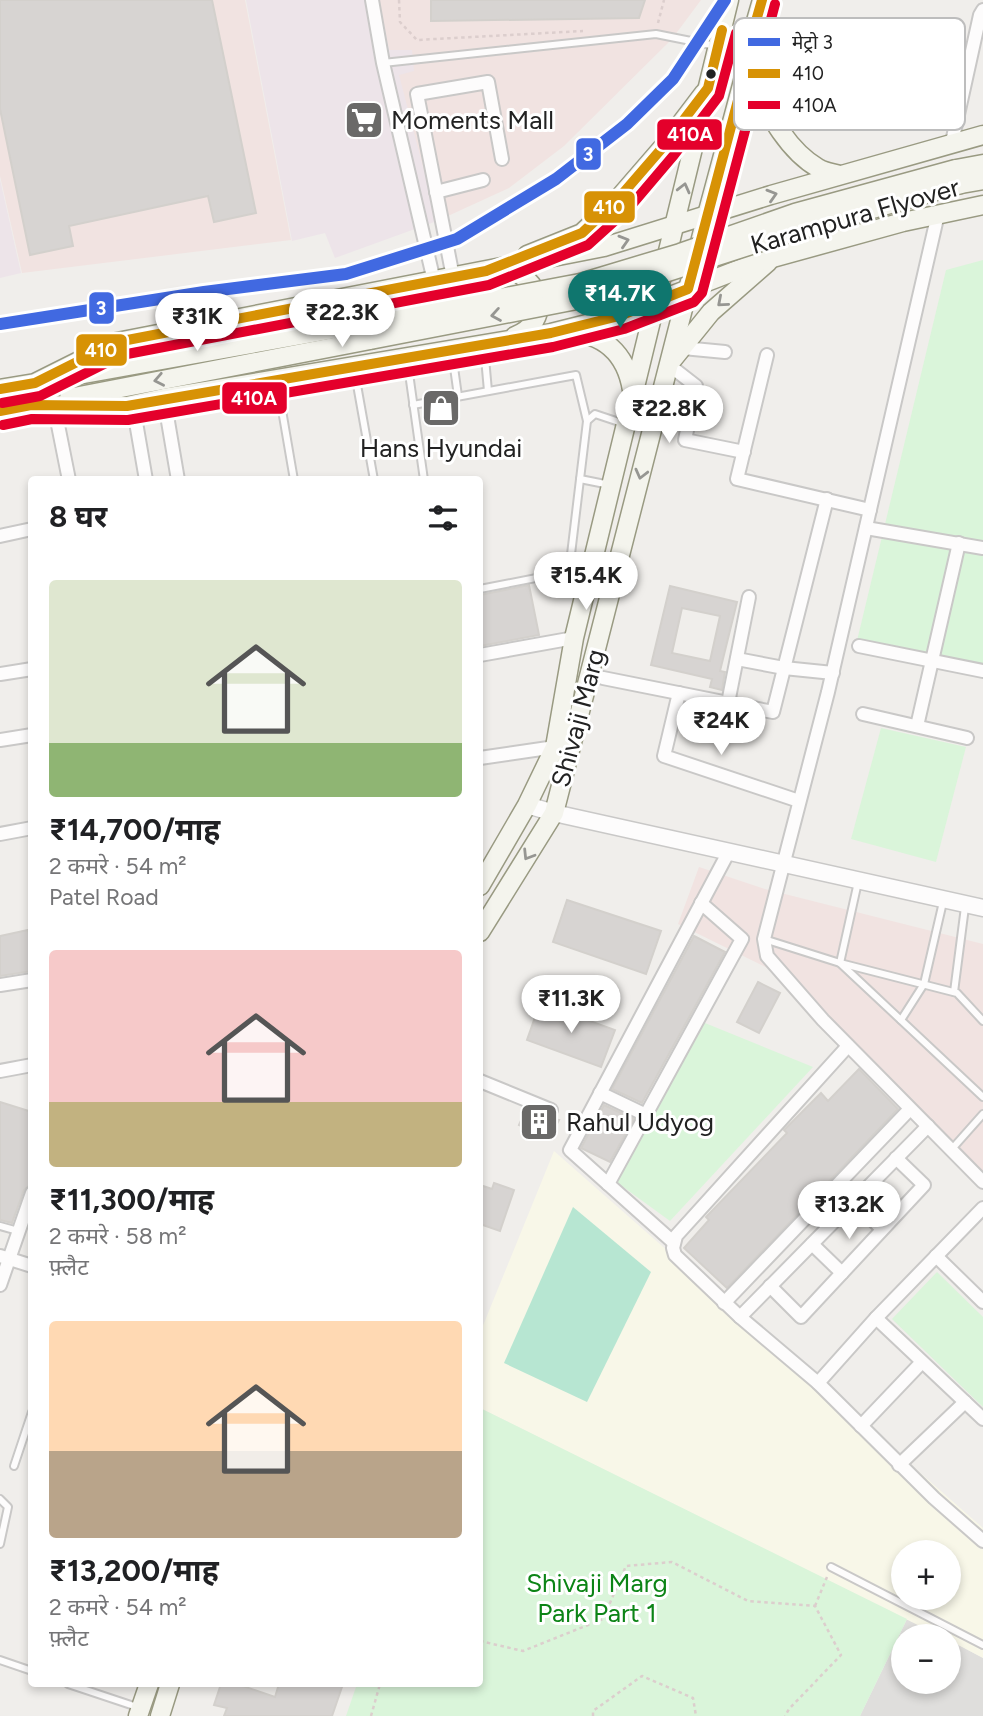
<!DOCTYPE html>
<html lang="hi">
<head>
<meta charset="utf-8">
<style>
  :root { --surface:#fff; --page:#f2f2f2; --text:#202124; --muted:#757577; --accent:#0f766e }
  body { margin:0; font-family:Figtree,"Noto Sans Devanagari",sans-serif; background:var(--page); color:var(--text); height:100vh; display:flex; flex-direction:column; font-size:26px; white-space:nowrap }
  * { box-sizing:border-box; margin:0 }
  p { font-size:23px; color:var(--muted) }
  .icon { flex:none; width:38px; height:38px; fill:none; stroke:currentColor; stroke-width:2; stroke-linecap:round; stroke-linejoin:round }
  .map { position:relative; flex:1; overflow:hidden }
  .drawer { position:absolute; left:28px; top:476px; width:455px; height:1211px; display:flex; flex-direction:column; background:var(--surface); border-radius:7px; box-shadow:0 4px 10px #0003 }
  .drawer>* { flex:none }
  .buttons { position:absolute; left:891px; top:1540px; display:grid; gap:14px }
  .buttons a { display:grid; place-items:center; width:70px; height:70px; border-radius:50%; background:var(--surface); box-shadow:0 4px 10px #0003; font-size:35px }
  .price { position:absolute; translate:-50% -60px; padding:0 16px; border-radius:24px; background:#fff; color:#222; font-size:23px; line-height:46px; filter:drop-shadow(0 2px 4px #0008) }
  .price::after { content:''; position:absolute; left:50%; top:42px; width:21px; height:16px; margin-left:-10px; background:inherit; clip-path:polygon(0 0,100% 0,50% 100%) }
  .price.current { background:var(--accent); color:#fff }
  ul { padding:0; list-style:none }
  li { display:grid; align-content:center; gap:14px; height:371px; padding:0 21px }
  li span { display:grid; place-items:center; height:217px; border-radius:7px; color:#555 }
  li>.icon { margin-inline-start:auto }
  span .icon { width:126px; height:126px; fill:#fffc; stroke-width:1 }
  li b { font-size:30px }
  h2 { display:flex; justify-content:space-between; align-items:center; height:84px; padding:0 21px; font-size:30px }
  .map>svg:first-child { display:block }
</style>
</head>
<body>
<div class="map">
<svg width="983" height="1716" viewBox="0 0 983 1716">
  <rect width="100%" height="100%" fill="#f0eeeb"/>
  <path fill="#dfdedc" d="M907,1619L940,1636H903V1682H948L949,1640L983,1658V1716H860Z"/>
  <g fill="#f1e3e1">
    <path d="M0,0H245L291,240L22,273L0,176Z"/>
    <path d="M379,0H701L672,39L564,146L509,188L437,221L398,74L412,50H389Z"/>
    <path d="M699,867L765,889L983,944V1180L780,974L678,924Z"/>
  </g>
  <g fill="#ede4e9">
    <path d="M246,0H379L389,50H412L414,71L399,75L437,221L335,258L325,233L292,241Z"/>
    <path d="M0,179L21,273L0,278Z"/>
  </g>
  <path fill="#f8f7e8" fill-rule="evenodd" d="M554,1151L983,1528V1658L949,1640L948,1636H940L480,1408V1333ZM903,1552H948V1598H903Z"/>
  <g fill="#daf5da">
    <path d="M983,260V676L855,649L946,270Z"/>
    <path d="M881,728L966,747L936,862L851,839Z"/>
    <path d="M705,1023L813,1067L670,1221L615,1181Z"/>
    <path d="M937,1272L983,1317V1407L892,1319Z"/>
    <path d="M480,1408L907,1619L860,1716H346L357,1684H480Z"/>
  </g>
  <path fill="#b7e6d2" d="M573,1207L651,1272L587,1402L504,1363Z"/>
  <g fill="#d7d4d2" stroke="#d3d0cc" stroke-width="2" fill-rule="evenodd">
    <path d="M0,0H212L256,213L214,222L208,196L69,226L73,246L30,255L0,109Z"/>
    <path d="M431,0H645L639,18L431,21Z"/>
    <path d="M529,585L539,635L480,646V595Z"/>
    <path d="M670,586L737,602L720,671L725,672L722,690L710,687L712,679L651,665ZM682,608L720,616L710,661L672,653Z"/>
    <path d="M567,900L661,931L646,974L553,942Z"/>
    <path d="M28,930L32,945V971L0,976V936Z"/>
    <path d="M694,936L725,952L642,1103L612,1089Z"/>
    <path d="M758,982L780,993L759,1033L737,1022Z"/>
    <path d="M540,1003L615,1030L601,1067L527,1040Z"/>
    <path d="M859,1069L898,1109L727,1288L684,1248L709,1220L706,1217L787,1133L784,1130L821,1093L828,1101Z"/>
    <path d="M0,1102L32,1112V1183L24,1190L12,1223L0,1220Z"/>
    <path d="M604,1105L634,1119L610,1162L581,1148Z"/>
    <path d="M526,1109L548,1118L559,1120L549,1139L519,1125Z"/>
    <path d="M494,1183L514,1190L500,1231L480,1224V1185L492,1189Z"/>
    <path d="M221,1684H237L275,1697L279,1684H343L332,1716H224L227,1708L214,1705Z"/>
  </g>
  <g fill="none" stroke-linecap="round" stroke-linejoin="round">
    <g stroke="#c9c8c7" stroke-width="10">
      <g id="service">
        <path d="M383,63L656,34L716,46"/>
        <path d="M484,347L488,391"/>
        <path d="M452,353L458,396"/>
        <path d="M407,359L424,480"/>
        <path d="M354,368L374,480"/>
        <path d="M277,381L294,480"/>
        <path d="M413,405L576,375L587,421"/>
        <path d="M580,479L610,485"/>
        <path d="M569,571L587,421L595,414L625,424"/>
        <path d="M480,589L587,568"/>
        <path d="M858,882L840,963L957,993L983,1021"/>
        <path d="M764,939L840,963L983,1097"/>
        <path d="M954,992L965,907"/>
        <path d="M901,1020L924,984L943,902"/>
        <path d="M951,1150L983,1114"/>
        <path d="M0,1226L18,1231"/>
        <path d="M14,1466L32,1412"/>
        <path d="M0,1499L8,1507L0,1544"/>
        <path d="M831,1567L983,1645"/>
        <path d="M0,1660L32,1671"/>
        <path d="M68,1684L140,1708"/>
      </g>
    </g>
    <g stroke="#c9c8c7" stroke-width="16">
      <g id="minor">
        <path d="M372,0L383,63L434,281"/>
        <path d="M952,142L980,15L983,10"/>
        <path d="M436,192L483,180"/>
        <path d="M938,214L828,692L764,939L767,956L823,1020L983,1182"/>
        <path d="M453,277L417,94L488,82L502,159"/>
        <path d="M683,348L725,352"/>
        <path d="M767,355L737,479L870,510"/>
        <path d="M669,365L696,386L685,440L744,452"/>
        <path d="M164,398L178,480"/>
        <path d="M54,405L69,480"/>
        <path d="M133,405L146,480"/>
        <path d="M866,528L983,548"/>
        <path d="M0,536L32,529"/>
        <path d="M859,646L983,671"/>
        <path d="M480,655L574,638"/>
        <path d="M737,659L784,668L833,673"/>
        <path d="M0,674L32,669"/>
        <path d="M603,678L773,712L827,499"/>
        <path d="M679,693L664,756L799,801"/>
        <path d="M728,703L749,597"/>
        <path d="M863,714L967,738"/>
        <path d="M917,726L959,543"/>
        <path d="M0,740L32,735"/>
        <path d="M480,758L555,747"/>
        <path d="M0,834L32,828"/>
        <path d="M0,985L32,980"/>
        <path d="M0,1071L32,1065"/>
        <path d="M480,1081L551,1110"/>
        <path d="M600,1093L646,1115"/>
        <path d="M928,1126L740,1317L818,1383L934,1498L983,1541"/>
        <path d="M608,1184L742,939L701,903"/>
        <path d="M854,1202L882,1229"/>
        <path d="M673,1242L570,1150L728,853"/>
        <path d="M812,1244L842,1273"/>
        <path d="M0,1256L32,1266"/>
        <path d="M936,1256L983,1302"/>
        <path d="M0,1285L32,1193"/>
        <path d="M770,1286L801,1317L924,1185L896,1158"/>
        <path d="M724,1303L910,1109"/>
        <path d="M740,1317L675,1255L673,1248L676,1236L848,1046"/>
        <path d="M876,1318L983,1419"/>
        <path d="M818,1383L876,1318L983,1208"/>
        <path d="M861,1426L922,1362"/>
        <path d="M899,1465L965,1402"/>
      </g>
    </g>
    <g stroke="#c9c8c7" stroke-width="19">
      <path id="tertiary" d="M527,805L554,813L983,908"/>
    </g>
    <g stroke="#999a82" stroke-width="21">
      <g id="secondary">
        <path d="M746,70C764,103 783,148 818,168C824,172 833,173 839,175"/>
        <path d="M956,169L983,164"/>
        <path d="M961,184L983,180"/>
        <path d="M527,255L582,233L618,199L663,147L704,93"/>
        <path d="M504,268C542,276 553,321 515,336"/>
        <path d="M566,332C604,333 626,353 632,390"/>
        <path d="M673,359L711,312L768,262"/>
        <path d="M56,379L368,323"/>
        <path d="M0,389L35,383L117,342L604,247L771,195L983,135"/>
        <path d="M69,398L370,340"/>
        <path d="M0,411L31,405L127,406L164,398L551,333L619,316L758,262L903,222L983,205"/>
        <path d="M480,886L527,805L555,747L574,638L729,0"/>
        <path d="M480,932L554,813L707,215L746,70L752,35L762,0"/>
        <path d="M138,1716L149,1684"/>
        <path d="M160,1716L170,1684"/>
      </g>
    </g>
    <g stroke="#dccecd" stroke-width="2.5" stroke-dasharray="3.5 3.5" stroke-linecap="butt">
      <path d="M399,0L400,22L417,40L583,31"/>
      <path d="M658,23L664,0"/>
      <path d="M815,1606L827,1577"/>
      <path d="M480,1641L523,1651L603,1619L626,1566L672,1562L748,1601L815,1606L841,1655L789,1709L785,1716"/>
      <path d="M371,1716L380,1684"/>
      <path d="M593,1716V1711L642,1676L693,1698L696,1716"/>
    </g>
    <use href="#service" stroke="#fdfcfc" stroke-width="6"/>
    <use href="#minor" stroke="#fdfcfc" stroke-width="12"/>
    <use href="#tertiary" stroke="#fdfcfc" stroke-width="16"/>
    <use href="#secondary" stroke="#f4f4ed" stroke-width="18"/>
    <g stroke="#999a82" stroke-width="21" stroke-linecap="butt">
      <g id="secondary-bridge">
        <path d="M368,323L580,283L680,253L795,213L956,169"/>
        <path d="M370,340L587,298L801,229L961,184"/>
      </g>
    </g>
    <use href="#secondary-bridge" stroke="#f4f4ed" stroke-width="18"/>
    <g stroke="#fff" stroke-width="16">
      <g id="bus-1">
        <path d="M0,389L35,383L117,342L486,271L582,233L618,199L663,147L708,88L722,30"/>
        <path d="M0,411L31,405L127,406L551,333L619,316L688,289L746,70L752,35L762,0"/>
      </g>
    </g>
    <g stroke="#fff" stroke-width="16">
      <g id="bus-2">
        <path d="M2,403L40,396L122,355L489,285L588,245L629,208L674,155L719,96L736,33"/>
        <path d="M3,425L32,419L128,420L553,347L624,329L694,302L702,293L760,74L766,38L775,4"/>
      </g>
    </g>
    <use href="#bus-1" stroke="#d79205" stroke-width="10"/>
    <use href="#bus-2" stroke="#e4002b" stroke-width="10"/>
    <g stroke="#fff" stroke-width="18">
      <path id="metro-1" d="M0,324L204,292L346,274L457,239L556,179L627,124L673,79L725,0"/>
    </g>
    <use href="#metro-1" stroke="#4169e1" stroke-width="12"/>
  </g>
  <defs><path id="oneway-chevron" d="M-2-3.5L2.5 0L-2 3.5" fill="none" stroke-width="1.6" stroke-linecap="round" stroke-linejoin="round" transform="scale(1.75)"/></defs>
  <g stroke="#969692">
    <use href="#oneway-chevron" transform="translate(684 188) rotate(-76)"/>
    <use href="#oneway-chevron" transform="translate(772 195) rotate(-17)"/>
    <use href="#oneway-chevron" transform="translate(624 241) rotate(-17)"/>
    <use href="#oneway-chevron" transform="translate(722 302) rotate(139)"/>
    <use href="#oneway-chevron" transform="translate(496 315) rotate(170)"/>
    <use href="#oneway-chevron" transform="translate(159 380) rotate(169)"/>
    <use href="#oneway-chevron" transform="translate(641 474) rotate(104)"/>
    <use href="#oneway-chevron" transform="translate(528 855) rotate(122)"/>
  </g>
  <defs>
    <g id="supermarket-square" transform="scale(2.0125)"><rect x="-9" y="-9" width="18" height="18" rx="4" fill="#6a6968" stroke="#fff"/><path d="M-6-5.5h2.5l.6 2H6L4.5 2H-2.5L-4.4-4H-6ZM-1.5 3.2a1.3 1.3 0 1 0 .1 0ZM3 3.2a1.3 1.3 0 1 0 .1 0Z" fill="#fff"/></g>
    <g id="shop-square" transform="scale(2.0125)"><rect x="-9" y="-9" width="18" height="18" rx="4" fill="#6a6968" stroke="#fff"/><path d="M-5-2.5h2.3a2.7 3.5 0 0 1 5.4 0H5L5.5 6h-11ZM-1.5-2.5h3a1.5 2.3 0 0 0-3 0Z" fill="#fff"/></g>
    <g id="building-square" transform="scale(2.0125)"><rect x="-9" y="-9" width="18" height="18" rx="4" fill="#6a6968" stroke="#fff"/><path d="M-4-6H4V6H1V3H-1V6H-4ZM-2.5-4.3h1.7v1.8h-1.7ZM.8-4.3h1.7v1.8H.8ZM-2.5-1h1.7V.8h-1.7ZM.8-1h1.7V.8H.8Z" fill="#fff"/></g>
  </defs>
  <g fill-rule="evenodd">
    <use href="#supermarket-square" x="364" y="120"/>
    <use href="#shop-square" x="441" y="408"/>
    <use href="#building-square" x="539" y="1122"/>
  </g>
  <circle fill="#222" stroke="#fff" stroke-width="2.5" cx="711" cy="74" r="6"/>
  <g text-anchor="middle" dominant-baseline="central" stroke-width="6" stroke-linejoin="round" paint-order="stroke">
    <g font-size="26" fill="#222" stroke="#fff" text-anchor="start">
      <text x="391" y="120">Moments Mall</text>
      <text x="441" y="448" text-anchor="middle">Hans Hyundai</text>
      <text x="566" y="1122">Rahul Udyog</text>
    </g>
    <g font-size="26" fill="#222" stroke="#fff">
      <text transform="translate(855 216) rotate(-16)">Karampura Flyover</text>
      <text transform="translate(578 718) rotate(-75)">Shivaji Marg</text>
    </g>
    <g font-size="26" fill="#0c8416" stroke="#fff">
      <text x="597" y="1583">Shivaji Marg<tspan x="597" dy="30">Park Part 1</tspan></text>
    </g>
  </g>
  <rect x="734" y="18" width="231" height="112" rx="10" fill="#fff" stroke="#bdbdbd" stroke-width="2"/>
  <rect x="748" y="38" width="32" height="8" fill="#4169e1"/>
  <rect x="748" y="69" width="32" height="9" fill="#d79205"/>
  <rect x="748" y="101" width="32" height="8" fill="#e4002b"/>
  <g font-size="19" fill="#222">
    <text x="792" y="49">मेट्रो 3</text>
    <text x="792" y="80">410</text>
    <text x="792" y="112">410A</text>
  </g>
  <g stroke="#fff" stroke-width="2.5">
    <rect x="656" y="118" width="67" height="33" rx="7" fill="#e4002b"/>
    <rect x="575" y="137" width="27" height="34" rx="7" fill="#4169e1"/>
    <rect x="583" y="190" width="53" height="34" rx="7" fill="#d79205"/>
    <rect x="88" y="291" width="27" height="34" rx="7" fill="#4169e1"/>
    <rect x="75" y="333" width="53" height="34" rx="7" fill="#d79205"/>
    <rect x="221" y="381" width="67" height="34" rx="7" fill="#e4002b"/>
  </g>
  <g font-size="19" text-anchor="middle" font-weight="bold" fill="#fff">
    <text x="690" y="141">410A</text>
    <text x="588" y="161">3</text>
    <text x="609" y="214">410</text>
    <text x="101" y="315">3</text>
    <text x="101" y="357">410</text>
    <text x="254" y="405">410A</text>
  </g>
</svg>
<div class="buttons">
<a>+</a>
<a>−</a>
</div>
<b class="price current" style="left:620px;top:330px">₹14.7K</b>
<b class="price" style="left:342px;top:349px">₹22.3K</b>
<b class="price" style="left:197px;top:353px">₹31K</b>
<b class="price" style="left:669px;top:445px">₹22.8K</b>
<b class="price" style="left:586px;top:612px">₹15.4K</b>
<b class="price" style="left:721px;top:757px">₹24K</b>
<b class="price" style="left:571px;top:1035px">₹11.3K</b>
<b class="price" style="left:849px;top:1241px">₹13.2K</b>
<section class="drawer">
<h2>8 घर<svg class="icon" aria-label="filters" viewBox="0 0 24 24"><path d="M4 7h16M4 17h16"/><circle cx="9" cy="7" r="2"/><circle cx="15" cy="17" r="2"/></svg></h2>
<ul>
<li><span style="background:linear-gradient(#dfe7d0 75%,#8fb573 0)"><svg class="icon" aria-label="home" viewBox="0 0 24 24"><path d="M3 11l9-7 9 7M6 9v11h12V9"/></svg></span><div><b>₹14,700/माह</b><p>2 कमरे · 54 m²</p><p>Patel Road</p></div></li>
<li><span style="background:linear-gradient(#f6c9c9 70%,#c2b280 0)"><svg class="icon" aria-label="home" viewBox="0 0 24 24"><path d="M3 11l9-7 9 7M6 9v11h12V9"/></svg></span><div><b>₹11,300/माह</b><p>2 कमरे · 58 m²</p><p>फ़्लैट</p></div></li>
<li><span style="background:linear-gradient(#ffd9b3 60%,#b9a48a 0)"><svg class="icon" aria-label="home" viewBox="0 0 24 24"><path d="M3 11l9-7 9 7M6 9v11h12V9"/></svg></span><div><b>₹13,200/माह</b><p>2 कमरे · 54 m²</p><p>फ़्लैट</p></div></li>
</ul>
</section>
</div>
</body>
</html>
